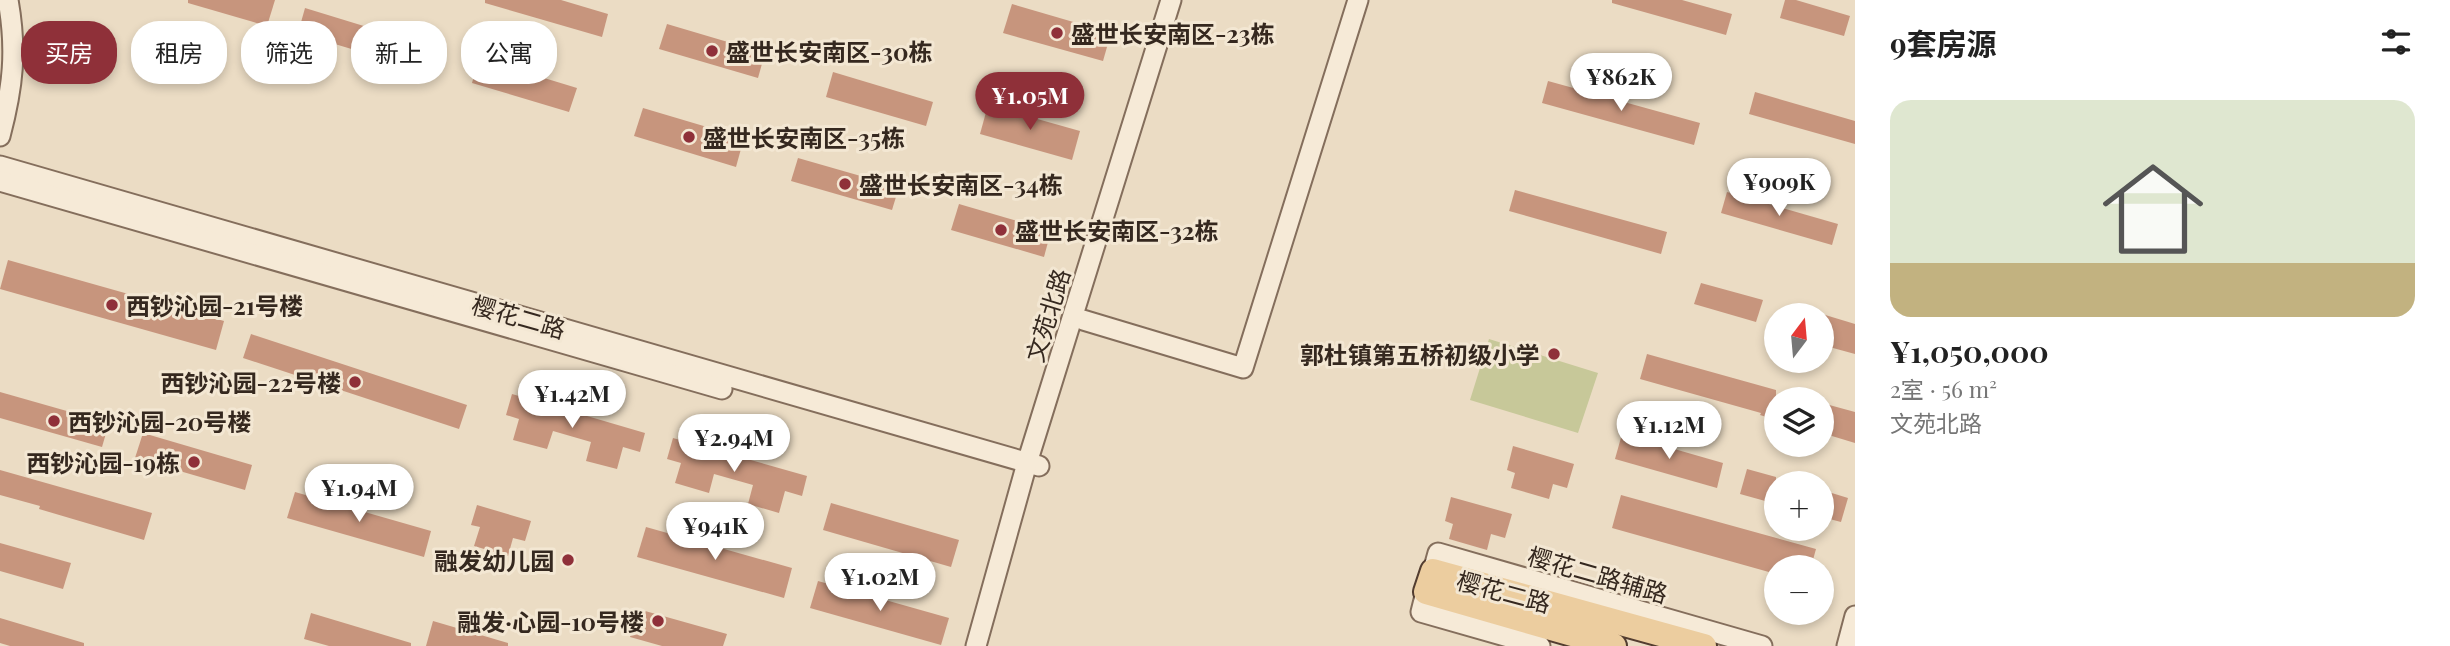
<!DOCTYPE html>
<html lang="zh">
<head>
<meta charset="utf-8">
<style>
  :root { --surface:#fff; --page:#f6f6f6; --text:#222; --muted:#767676; --accent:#8f3039 }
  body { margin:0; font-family:"Playfair Display","Noto Sans SC",serif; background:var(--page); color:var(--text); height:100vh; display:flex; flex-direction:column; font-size:26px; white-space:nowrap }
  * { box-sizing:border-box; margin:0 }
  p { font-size:23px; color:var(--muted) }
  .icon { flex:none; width:38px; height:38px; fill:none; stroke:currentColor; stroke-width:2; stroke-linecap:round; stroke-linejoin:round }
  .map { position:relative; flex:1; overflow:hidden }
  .details { display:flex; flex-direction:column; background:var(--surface); width:595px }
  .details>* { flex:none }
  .hud { position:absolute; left:21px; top:21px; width:665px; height:63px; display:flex; gap:14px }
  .needle { width:46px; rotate:16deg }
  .fabs { position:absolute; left:1764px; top:303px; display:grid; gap:14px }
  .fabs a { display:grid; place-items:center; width:70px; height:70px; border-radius:50%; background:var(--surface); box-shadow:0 4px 10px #0003; font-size:35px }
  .price { position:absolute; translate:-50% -60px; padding:0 16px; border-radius:24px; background:#fff; color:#222; font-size:23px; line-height:46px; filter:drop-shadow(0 2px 4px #0008) }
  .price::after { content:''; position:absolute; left:50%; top:42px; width:21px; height:16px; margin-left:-10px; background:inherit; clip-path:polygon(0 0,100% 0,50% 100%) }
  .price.current { background:var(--accent); color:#fff }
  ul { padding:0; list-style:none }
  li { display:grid; align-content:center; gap:14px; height:371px; padding:0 35px }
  li span { display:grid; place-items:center; height:217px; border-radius:21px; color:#555 }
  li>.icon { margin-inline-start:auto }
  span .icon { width:126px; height:126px; fill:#fffc; stroke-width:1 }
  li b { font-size:30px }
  h2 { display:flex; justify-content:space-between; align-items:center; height:84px; padding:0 35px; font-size:30px }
  .tag { padding:0 24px; border-radius:28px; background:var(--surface); box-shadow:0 4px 10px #0003; font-size:24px; line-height:63px }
  .tag.current { background:var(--accent); color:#fff }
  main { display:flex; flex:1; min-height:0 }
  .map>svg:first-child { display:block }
</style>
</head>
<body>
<main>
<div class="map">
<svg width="1855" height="646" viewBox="0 0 1855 646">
  <rect width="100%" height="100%" fill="#ebdcc4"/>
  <path fill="#c7c899" d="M1489,339L1598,373L1578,433L1470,400Z"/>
  <g fill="#c7957d">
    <path d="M188,0H275L267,26L188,3Z"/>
    <path d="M485,0H561L608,14L602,37L485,3Z"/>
    <path d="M1612,0H1682L1732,14L1726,35L1612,3Z"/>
    <path d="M1785,0H1796L1850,16L1844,36L1780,18Z"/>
    <path d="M1012,4L1111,33L1103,61L1003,33Z"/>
    <path d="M305,8L403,38L395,62L298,33Z"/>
    <path d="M667,24L765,53L758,78L659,49Z"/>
    <path d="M479,58L577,88L569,112L472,83Z"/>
    <path d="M833,72L933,102L926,126L826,97Z"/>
    <path d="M1548,81L1700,123L1694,145L1542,103Z"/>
    <path d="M1755,92L1855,121V144L1749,114Z"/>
    <path d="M988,105L1080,131L1072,160L980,134Z"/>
    <path d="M643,108L744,138L736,167L634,136Z"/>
    <path d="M798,158L899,187L892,210L791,181Z"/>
    <path d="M1515,190L1667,232L1661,254L1509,211Z"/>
    <path d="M1727,192L1838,224L1832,245L1721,213Z"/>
    <path d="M959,204L1051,231L1044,257L951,230Z"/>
    <path d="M8,260L224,321L216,350L0,289Z"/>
    <path d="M1701,283L1763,300L1756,322L1694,304Z"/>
    <path d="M1822,314L1855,324V354L1822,345Z"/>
    <path d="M251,334L467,405L459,429L243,358Z"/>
    <path d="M1647,354L1776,390V420L1760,415L1761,413L1640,379Z"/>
    <path d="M0,392L109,423L102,447L0,418Z"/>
    <path d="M512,394L645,433L640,452L623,447L617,469L586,461L591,442L553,431L547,449L513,440L519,419L506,415Z"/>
    <path d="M1822,403L1855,412V443L1822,433Z"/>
    <path d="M143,433L252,465L245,490L135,458Z"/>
    <path d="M1622,434L1723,463L1717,488L1615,459Z"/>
    <path d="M673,438L807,476L802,496L785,491L779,513L748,504L753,485L714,474L709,493L675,483L681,463L667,459Z"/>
    <path d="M1513,446L1574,464L1567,488L1553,484L1549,499L1511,488L1515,473L1507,470Z"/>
    <path d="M1747,469L1776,477V504L1740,494Z"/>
    <path d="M0,470L152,513L144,540L39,509L40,506L0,495Z"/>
    <path d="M1822,490L1848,498L1841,522L1822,517Z"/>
    <path d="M295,492L431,531L424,557L287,518Z"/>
    <path d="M1621,495L1816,549L1811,567H1776V574L1612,528Z"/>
    <path d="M1451,497L1512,514L1505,538L1491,534L1487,550L1449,539L1453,524L1445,521Z"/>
    <path d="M831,503L959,540L951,567L823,530Z"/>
    <path d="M477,505L531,521L525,541L513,538L508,556L474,546L480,527L471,525Z"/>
    <path d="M646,527L792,568L784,598L637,557Z"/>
    <path d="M0,543L71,563L63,589L0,571Z"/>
    <path d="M818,581L949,618L941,645L810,608Z"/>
    <path d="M638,609L727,634L723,646H662L630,637Z"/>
    <path d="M311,613L411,643V646H329L304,639Z"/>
    <path d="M0,618L84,643V646H10L0,643Z"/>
    <path d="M433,621L508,643V646H426Z"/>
  </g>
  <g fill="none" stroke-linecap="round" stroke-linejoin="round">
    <g stroke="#846e5c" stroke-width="23">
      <g id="minor">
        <path d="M0,136C13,87 17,50 8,0"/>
        <path d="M0,166L1039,466"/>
        <path d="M0,181L722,389"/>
        <path d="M1083,320L1243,368L1358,0"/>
        <path d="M1433,571L1438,553L1762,646"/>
        <path d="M1426,592L1421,612L1540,646"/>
        <path d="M976,646L1027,463L1171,0"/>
        <path d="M1847,646L1855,616"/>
      </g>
    </g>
    <g stroke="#533d30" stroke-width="28">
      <path id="major" d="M1614,646L1426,592L1433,571L1704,646"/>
    </g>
    <use href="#minor" stroke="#f6ead7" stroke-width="19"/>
    <use href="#major" stroke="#eccd9f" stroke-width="24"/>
  </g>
  <g fill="#8f3039" stroke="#f3e7d3" stroke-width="2.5">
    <circle cx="1057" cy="33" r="7"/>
    <circle cx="712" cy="51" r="7"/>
    <circle cx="689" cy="137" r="7"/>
    <circle cx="845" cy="184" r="7"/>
    <circle cx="1001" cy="230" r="7"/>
    <circle cx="112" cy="305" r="7"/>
    <circle cx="1554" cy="354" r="7"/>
    <circle cx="355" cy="382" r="7"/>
    <circle cx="54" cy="421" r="7"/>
    <circle cx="194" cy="462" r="7"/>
    <circle cx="568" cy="560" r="7"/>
    <circle cx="658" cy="621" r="7"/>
  </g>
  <g text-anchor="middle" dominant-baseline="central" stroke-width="6" stroke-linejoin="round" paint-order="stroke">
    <g font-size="24" font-weight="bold" fill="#35281f" stroke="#f3e7d3" text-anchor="start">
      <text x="1071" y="33">盛世长安南区-23栋</text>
      <text x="726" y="51">盛世长安南区-30栋</text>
      <text x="703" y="137">盛世长安南区-35栋</text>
      <text x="859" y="184">盛世长安南区-34栋</text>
      <text x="1015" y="230">盛世长安南区-32栋</text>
      <text x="126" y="305">西钞沁园-21号楼</text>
      <text x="1540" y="354" text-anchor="end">郭杜镇第五桥初级小学</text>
      <text x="341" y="382" text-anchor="end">西钞沁园-22号楼</text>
      <text x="68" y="421">西钞沁园-20号楼</text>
      <text x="180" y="462" text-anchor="end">西钞沁园-19栋</text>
      <text x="554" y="560" text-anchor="end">融发幼儿园</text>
      <text x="644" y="621" text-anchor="end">融发·心园-10号楼</text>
    </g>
    <g font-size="24" fill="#35281f" stroke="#f3e7d3">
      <text transform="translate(1047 315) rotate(-73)">文苑北路</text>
      <text transform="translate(519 316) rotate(16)">樱花二路</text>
      <text transform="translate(1598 574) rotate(16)">樱花二路辅路</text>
      <text transform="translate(1504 591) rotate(15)">樱花二路</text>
    </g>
  </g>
</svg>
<div class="fabs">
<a><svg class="needle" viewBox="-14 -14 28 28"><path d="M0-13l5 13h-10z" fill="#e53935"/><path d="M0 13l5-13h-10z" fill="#767676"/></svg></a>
<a><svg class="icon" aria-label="layers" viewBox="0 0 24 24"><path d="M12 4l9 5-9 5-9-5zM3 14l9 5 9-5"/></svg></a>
<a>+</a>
<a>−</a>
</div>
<b class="price" style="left:1621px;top:113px">¥862K</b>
<b class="price current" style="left:1030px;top:132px">¥1.05M</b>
<b class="price" style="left:1779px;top:218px">¥909K</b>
<b class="price" style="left:572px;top:430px">¥1.42M</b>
<b class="price" style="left:1669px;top:461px">¥1.12M</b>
<b class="price" style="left:734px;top:474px">¥2.94M</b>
<b class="price" style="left:359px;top:524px">¥1.94M</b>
<b class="price" style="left:715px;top:562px">¥941K</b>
<b class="price" style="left:880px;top:613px">¥1.02M</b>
<div class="hud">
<a class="tag current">买房</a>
<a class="tag">租房</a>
<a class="tag">筛选</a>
<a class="tag">新上</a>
<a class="tag">公寓</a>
</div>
</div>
<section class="details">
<h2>9套房源<svg class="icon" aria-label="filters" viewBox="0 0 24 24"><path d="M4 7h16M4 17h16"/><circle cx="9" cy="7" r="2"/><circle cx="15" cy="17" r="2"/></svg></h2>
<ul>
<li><span style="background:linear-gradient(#dfe7d0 75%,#c2b280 0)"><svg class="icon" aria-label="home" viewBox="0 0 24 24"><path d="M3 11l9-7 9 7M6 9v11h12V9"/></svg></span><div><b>¥1,050,000</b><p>2室 · 56 m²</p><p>文苑北路</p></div></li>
</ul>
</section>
</main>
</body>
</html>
